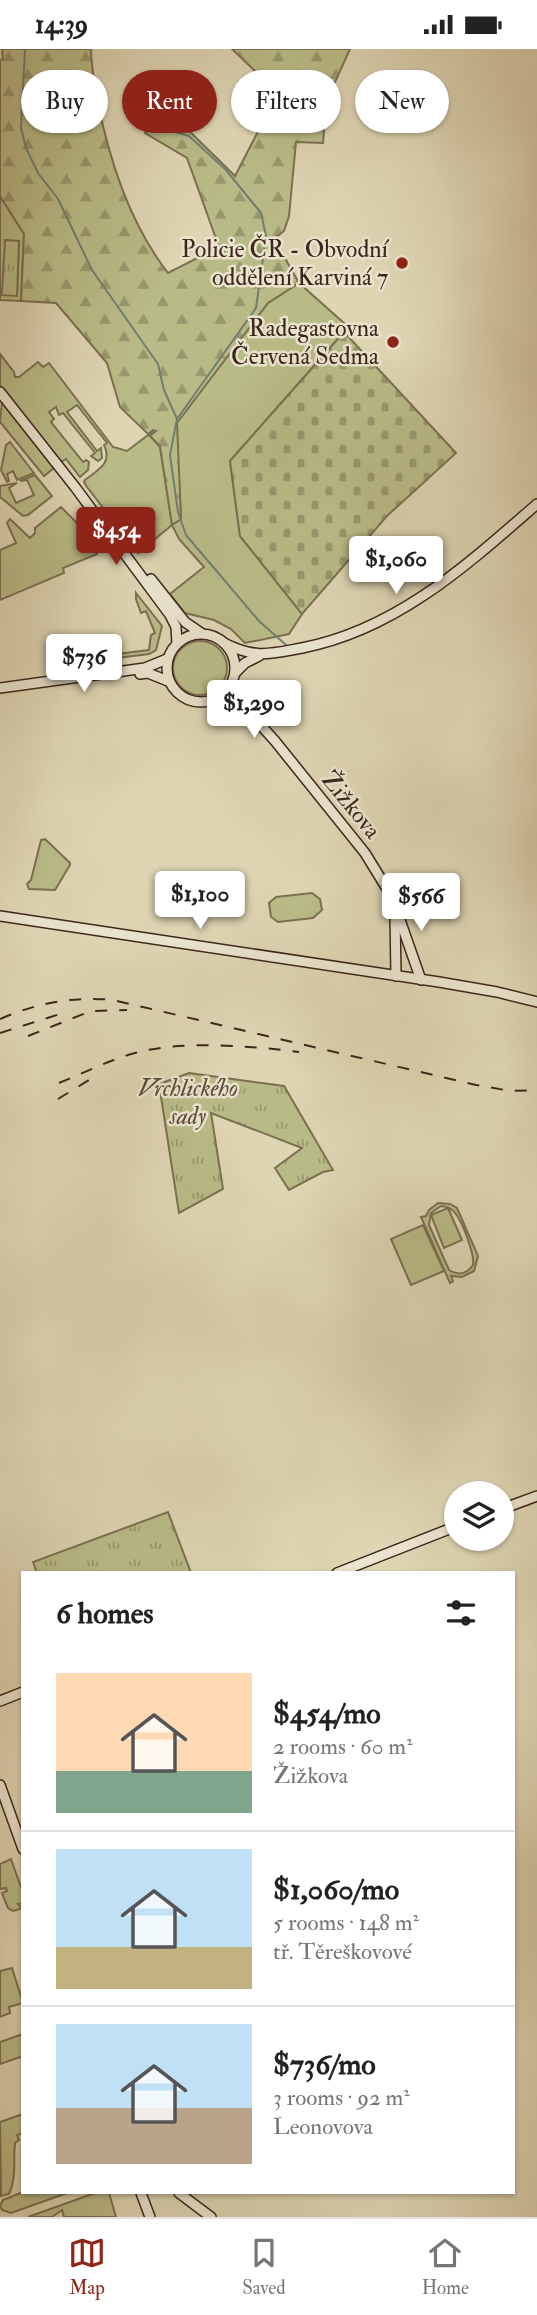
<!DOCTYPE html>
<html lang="en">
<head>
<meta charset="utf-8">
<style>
  :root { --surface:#fff; --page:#f2f2f2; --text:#222; --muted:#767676; --line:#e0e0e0; --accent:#8f2418 }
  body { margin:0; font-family:"IM FELL Double Pica",serif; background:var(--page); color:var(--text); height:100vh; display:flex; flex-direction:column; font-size:26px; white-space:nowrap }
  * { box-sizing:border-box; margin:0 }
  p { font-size:23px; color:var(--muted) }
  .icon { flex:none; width:38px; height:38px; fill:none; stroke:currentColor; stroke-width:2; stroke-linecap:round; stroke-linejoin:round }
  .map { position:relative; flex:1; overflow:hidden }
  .sheet { position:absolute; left:21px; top:1522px; width:494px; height:623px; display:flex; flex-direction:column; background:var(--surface); border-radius:0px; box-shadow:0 2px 5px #0004 }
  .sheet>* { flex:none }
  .top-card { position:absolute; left:21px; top:21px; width:495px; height:63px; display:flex; gap:14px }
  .buttons { position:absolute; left:444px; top:1432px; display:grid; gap:14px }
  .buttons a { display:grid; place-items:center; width:70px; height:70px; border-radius:50%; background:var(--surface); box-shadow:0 2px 5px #0004; font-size:35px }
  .price { position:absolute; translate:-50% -60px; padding:0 16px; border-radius:7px; background:#fff; color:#222; font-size:23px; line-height:46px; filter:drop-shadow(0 2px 4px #0008) }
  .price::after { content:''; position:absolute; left:50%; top:42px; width:21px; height:16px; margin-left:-10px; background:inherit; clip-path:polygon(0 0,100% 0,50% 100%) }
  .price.selected { background:var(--accent); color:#fff }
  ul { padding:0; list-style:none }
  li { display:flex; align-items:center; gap:21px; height:175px; padding:0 35px }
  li+li { border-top:2px solid var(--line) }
  li span { display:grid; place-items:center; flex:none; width:196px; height:140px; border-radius:0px; color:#555 }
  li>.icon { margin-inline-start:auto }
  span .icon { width:84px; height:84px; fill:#fffc; stroke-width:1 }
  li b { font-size:30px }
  h2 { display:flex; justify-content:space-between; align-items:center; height:84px; padding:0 35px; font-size:30px }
  .tag { padding:0 24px; border-radius:32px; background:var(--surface); box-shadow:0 2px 5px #0004; font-size:24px; line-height:63px }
  .tag.selected { background:var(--accent); color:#fff }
  .status { display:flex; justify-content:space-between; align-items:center; height:49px; padding:0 35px; background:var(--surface); direction:ltr }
  .status svg { height:19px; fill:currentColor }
  .dock { display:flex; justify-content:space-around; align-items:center; height:98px; border-top:2px solid var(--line); background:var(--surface); font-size:19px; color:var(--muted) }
  .dock a { display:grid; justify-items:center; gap:4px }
  .dock .selected { color:var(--accent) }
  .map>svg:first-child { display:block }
</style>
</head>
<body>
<div class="status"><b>14:39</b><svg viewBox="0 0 49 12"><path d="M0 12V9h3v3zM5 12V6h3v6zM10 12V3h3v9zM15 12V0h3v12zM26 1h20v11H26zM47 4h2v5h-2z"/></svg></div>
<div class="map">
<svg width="537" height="2168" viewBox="0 0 537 2168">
  <defs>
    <pattern id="forest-firs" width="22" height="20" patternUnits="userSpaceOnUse" patternTransform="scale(1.75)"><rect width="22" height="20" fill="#b9bb87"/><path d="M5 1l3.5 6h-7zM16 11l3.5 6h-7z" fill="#98986e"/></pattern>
    <pattern id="cemetery-stones" width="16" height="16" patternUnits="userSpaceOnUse" patternTransform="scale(1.75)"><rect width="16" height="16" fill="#b9bb87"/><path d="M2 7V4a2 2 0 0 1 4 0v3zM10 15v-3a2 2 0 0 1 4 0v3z" fill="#98986e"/></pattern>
    <pattern id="park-tufts" width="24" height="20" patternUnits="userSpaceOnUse" patternTransform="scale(1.75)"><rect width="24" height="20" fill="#b9bb87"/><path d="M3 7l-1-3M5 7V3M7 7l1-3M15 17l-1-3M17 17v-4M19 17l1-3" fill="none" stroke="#98986e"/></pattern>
  </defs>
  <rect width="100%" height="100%" fill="#ded5b3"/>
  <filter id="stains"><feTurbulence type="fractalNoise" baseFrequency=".00286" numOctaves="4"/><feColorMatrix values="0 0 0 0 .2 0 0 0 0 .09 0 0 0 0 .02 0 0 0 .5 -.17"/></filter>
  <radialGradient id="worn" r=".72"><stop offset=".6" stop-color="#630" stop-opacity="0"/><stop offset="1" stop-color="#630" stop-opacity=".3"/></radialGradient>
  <g fill="#b9bb87" stroke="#7b7051" stroke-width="2" fill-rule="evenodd">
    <path d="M0,147L24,185L21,252L0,251V246H17L19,192L2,243H0Z"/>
    <path d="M299,234L345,275L344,283L230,412L240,487L302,565L289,585L245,594L231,580L214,571L185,564L170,545L204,518L179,490L172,476L138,504L87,438L84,433L85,431C98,421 113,414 104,396L107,394L77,356L67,363L97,402L101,399L102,409L98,412L91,407L95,404L63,364L59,366L56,358L49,363L54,370L51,373L83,413L86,411L89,413L88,421L80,428L66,410L61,413L0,336V305L14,323L15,328H19L38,313L43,318L49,314L113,398L127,402L152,383V380L157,382L150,387L160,398L172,475L181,470L176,374L268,254Z"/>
    <path d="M2,353L54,419L44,427L0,373Z"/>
    <path d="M10,393L34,424L17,431L13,422L7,425L9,432L7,433L1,421L6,396Z"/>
    <path d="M35,426L52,447L28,466L23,467L0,448V437L17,434L9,439L16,454L34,446L27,431L20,432Z"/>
    <path d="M61,458L98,495L97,505L63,519L64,524L0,551V501L16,494L7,474L10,470L30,489L35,484V479Z"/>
    <path d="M136,544L162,577L156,601L149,605L85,613V609L149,601L151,586L155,584L146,562L141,564L136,550Z"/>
    <circle cx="200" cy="619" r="27"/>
    <path d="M45,790L70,814V816L55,841L29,840L27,835L31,831L41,791Z"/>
    <path d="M312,844L320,850L322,861L313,869L278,873L271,868L269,854L276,848Z"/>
    <path d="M438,1154L450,1155L457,1159L478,1207L474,1222L462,1228L451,1227L453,1232L450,1234L421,1168L426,1167L429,1161ZM441,1157C446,1158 448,1157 452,1161C461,1167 475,1206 473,1216C467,1225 458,1227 449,1221L429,1176L431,1164Z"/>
    <path d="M448,1159L462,1191L444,1199L431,1166Z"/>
    <path d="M423,1176L444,1222L411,1236L391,1190Z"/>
    <path d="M11,1810L22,1841L23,1854L18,1855L21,1858L23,1855V1859L13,1862L8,1859L2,1844L7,1842L6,1839L1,1840L0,1838V1815Z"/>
    <path d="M12,1919L23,1954L9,1958L10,1964L0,1968V1922Z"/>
    <path d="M23,1985V2007L0,2015V1993Z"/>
    <path d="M23,2065V2084L17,2086L19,2091L15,2094C13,2111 17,2129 9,2145L1,2147L0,2073Z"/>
    <path d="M23,2143V2144H67L11,2164L2,2161L0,2157L3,2151Z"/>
    <path d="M95,2144H109L116,2168H64L62,2161L52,2168H28Z"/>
  </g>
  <path fill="url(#forest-firs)" stroke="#7b7051" stroke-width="2" d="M2,0H91C91,18 95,36 98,54C110,114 130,175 168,224L219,198L187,109L145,84L151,70L183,76L235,127L278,44L232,0H350L326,53L323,94L296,93L289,167L284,182L274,190L299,234L268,254L177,374L181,470L172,476L160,397L150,387L156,382L153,381L148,385L120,358L107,314L56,254L21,252L24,185L0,147V11L3,10Z"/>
  <path fill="url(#cemetery-stones)" stroke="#7b7051" stroke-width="2" d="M344,283L456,404L387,467L302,565L240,487L230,412Z"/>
  <g fill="url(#park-tufts)" stroke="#7b7051" stroke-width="2">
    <path d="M5,191L19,192L17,247L0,246L2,243Z"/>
    <path d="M189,1024L284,1037L333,1121L323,1123L289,1141L275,1119L302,1099L211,1064L223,1140L179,1164L159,1035Z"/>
    <path d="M168,1463L191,1524H37L33,1513Z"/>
  </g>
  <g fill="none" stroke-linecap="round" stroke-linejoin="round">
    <g stroke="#717e72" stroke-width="2">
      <path d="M25,0L21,79L26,99L38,124L58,150L92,221L158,315L164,341L177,370"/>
      <path d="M134,71L189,87L226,121L261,164L266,187L256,259L177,370L170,406L178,463L186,486L259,572L286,596"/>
    </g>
    <g stroke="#3d261b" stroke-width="12">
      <g id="secondary">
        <path d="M0,343L75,438L170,566L176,578L177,594"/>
        <path d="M151,530L185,573L201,584"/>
        <circle cx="201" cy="619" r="34"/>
        <path d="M224,594C256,610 269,605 302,599C396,581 467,516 537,455"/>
        <path d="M235,624L245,614L259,607"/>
        <path d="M140,625L148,624L168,632"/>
        <path d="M231,636L238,651L275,692L365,804L392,848L421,931"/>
        <path d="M0,639L145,619L167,610"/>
        <path d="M213,653L247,662"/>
        <path d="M395,866L396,927"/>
        <path d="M0,867L439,933L497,943L537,953"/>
        <path d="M502,1460L537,1447"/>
        <path d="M337,1524L457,1477"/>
        <path d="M0,1652L23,1643"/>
        <path d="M0,1736L23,1800"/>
        <path d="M141,2144L150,2168"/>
        <path d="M179,2144L211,2168"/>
      </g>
    </g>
    <use href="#secondary" stroke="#eae4ce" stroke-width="9"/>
    <g stroke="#3d261b" stroke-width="2" stroke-dasharray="12 12" stroke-linecap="butt">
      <path d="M0,970C37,954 73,947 113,951L476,1036L511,1042L537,1041"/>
      <path d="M0,984L60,965"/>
      <path d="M28,987L91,962L127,961"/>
      <path d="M59,1034C84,1024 109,1011 135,1004C182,991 251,997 299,1003"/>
      <path d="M58,1050L94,1028"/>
    </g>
  </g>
  <g fill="#8f2418" stroke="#eae4ce" stroke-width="2.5">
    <circle cx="402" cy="214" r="7"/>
    <circle cx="393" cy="293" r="7"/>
  </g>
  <g text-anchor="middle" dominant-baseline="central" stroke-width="5" stroke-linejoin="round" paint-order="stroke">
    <g font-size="24" fill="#3d261b" stroke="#eae4ce" text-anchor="end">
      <text x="388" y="200">Policie ČR - Obvodní<tspan x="388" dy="28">oddělení Karviná 7</tspan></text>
      <text x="379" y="279">Radegastovna<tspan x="379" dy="28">Červená Sedma</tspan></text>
    </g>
    <g font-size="24" fill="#3d261b" stroke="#eae4ce">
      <text transform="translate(351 756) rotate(51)">Žižkova</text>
    </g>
    <g font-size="24" font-style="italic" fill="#5c4b36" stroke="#eae4ce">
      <text x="188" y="1039">Vrchlického<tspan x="188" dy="28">sady</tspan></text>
    </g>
  </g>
  <rect width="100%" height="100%" filter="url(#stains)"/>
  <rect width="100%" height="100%" fill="url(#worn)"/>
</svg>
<div class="buttons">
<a><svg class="icon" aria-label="layers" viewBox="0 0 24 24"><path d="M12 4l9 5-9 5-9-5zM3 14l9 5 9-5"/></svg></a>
</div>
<b class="price selected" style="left:116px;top:518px">$454</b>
<b class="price" style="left:396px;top:547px">$1,060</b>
<b class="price" style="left:84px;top:645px">$736</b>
<b class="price" style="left:254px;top:691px">$1,290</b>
<b class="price" style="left:200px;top:882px">$1,100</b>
<b class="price" style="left:421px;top:884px">$566</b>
<div class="top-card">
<a class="tag">Buy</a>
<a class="tag selected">Rent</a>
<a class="tag">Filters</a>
<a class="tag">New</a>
</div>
<section class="sheet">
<h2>6 homes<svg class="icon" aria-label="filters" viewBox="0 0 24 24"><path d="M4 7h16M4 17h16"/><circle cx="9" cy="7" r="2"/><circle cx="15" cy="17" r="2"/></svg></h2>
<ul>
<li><span style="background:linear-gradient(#ffd9b3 70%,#7fa58c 0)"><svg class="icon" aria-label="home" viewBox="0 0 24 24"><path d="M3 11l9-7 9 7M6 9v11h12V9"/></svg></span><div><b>$454/mo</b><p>2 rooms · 60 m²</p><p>Žižkova</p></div></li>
<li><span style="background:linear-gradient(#bfe0f5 70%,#c2b280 0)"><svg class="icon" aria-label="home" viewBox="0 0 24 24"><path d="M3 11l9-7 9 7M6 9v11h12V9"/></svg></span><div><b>$1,060/mo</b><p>5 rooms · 148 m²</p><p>tř. Těreškovové</p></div></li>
<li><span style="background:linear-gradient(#bfe0f5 60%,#b9a48a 0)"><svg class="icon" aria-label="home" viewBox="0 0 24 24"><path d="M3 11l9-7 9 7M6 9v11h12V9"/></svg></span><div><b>$736/mo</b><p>3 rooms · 92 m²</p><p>Leonovova</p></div></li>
</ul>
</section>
</div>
<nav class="dock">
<a class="selected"><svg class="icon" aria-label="map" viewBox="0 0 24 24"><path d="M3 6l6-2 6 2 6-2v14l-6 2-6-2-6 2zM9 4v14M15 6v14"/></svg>Map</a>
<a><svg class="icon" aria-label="saved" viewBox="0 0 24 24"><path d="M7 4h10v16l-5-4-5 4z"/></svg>Saved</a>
<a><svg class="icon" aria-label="home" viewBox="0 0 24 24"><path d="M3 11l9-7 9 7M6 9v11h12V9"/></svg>Home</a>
</nav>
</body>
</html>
